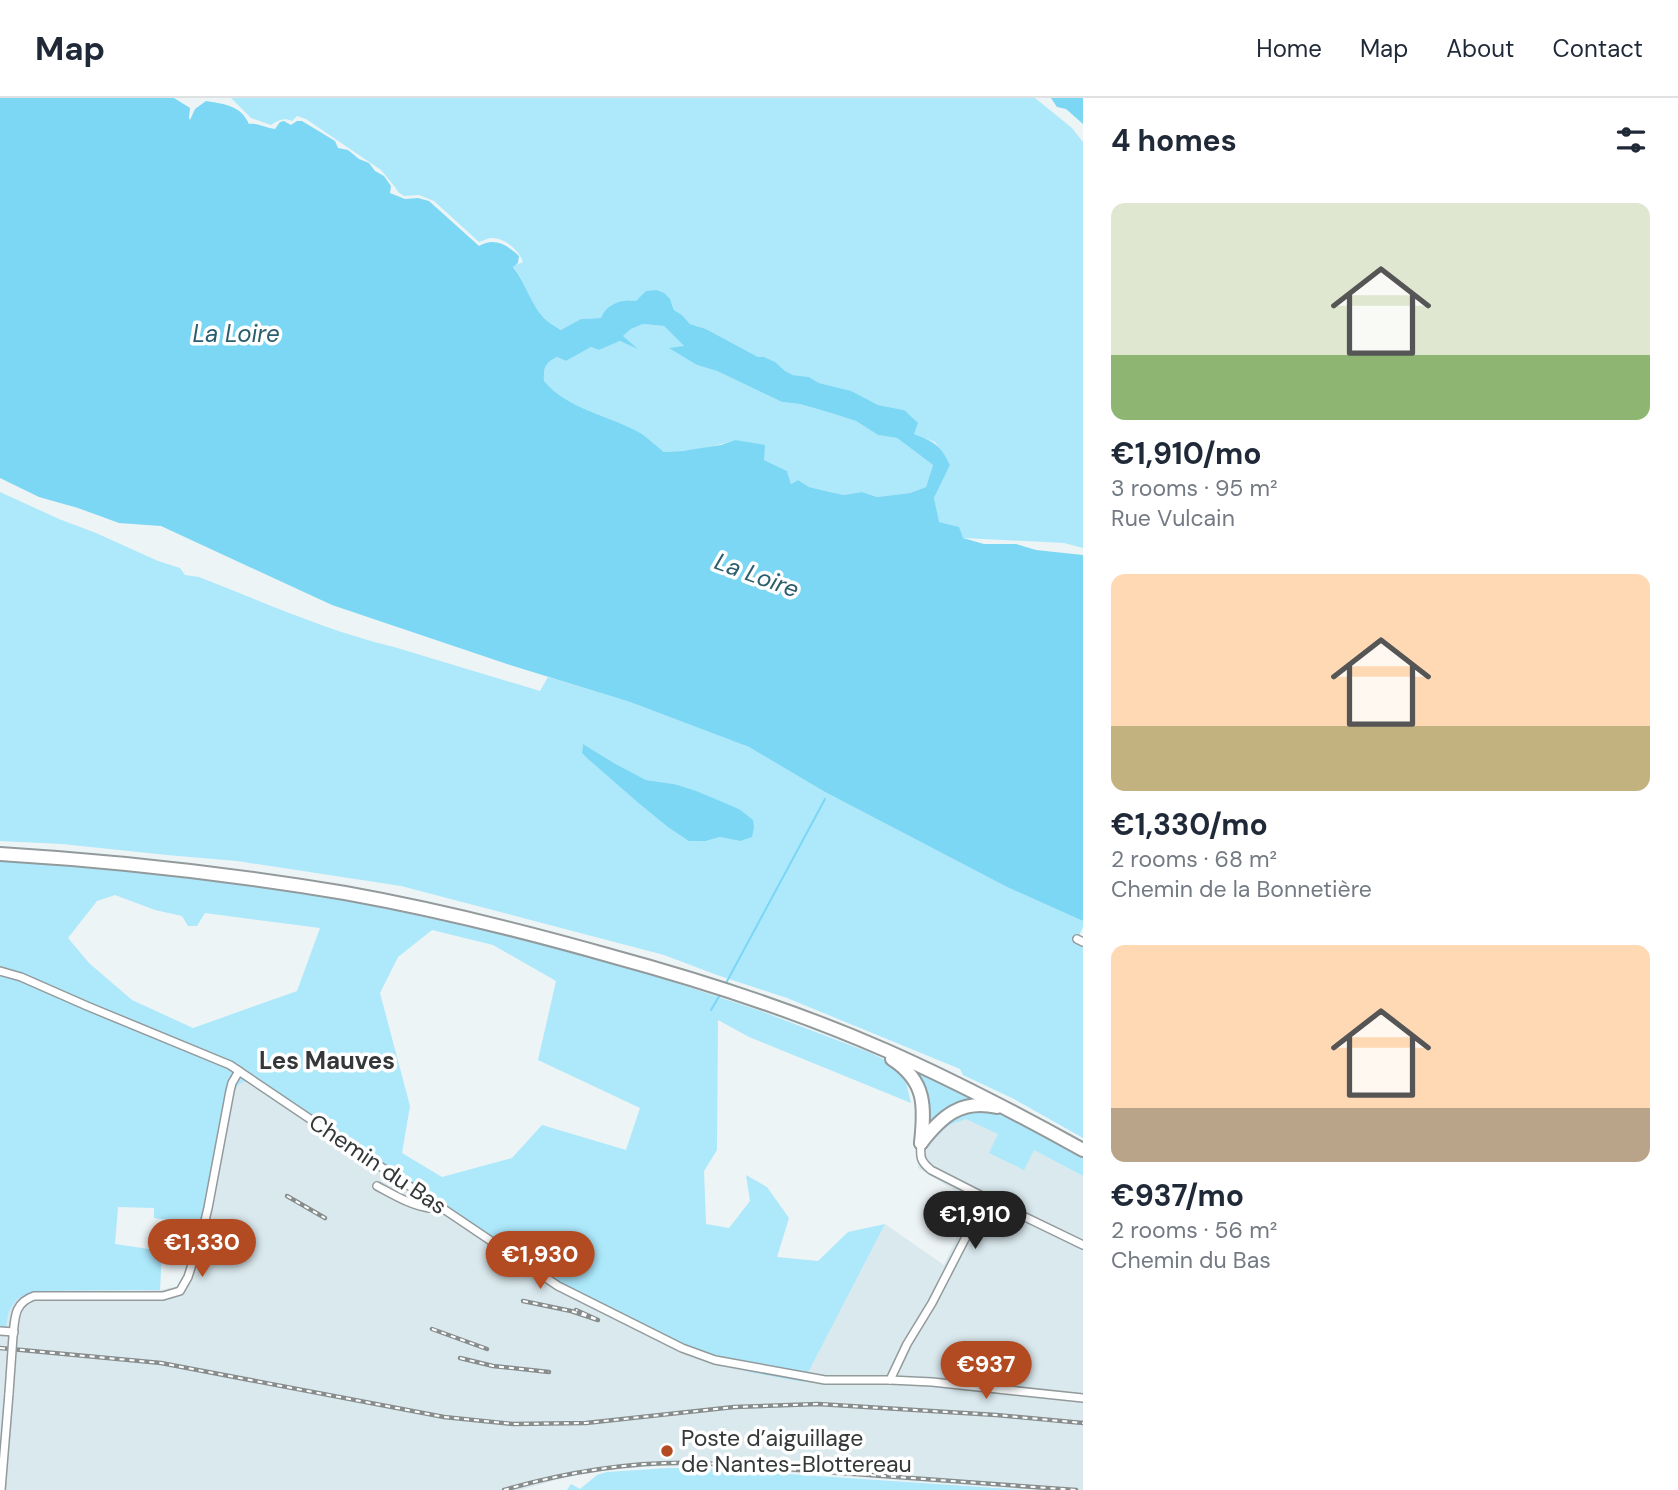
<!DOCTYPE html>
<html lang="en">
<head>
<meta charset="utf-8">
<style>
  :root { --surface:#fff; --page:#f2f2f3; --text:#1f2937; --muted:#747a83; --line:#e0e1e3; --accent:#b24b22 }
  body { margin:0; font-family:"DM Sans",sans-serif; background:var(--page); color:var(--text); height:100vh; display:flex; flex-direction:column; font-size:26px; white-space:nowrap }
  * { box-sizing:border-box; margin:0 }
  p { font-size:23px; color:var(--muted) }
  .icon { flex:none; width:38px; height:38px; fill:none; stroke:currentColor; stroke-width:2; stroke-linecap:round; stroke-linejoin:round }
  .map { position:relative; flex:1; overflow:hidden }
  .details { display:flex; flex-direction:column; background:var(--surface); width:595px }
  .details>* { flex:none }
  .price { position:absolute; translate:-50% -60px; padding:0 16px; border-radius:24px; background:var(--accent); color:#fff; font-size:23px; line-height:46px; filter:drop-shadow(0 2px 4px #0008) }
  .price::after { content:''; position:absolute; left:50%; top:42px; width:21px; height:16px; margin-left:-10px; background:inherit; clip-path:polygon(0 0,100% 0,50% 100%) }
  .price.selected { background:#222; color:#fff }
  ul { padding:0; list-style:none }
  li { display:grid; align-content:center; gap:14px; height:371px; padding:0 28px }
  li span { display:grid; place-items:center; height:217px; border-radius:14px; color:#555 }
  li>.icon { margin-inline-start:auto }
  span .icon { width:126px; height:126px; fill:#fffc; stroke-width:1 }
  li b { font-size:30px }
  h2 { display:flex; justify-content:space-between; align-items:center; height:84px; padding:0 28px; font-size:30px }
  header { display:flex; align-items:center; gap:42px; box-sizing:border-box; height:98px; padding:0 35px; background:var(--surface); border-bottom:2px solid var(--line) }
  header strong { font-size:33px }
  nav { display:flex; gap:38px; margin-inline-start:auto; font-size:24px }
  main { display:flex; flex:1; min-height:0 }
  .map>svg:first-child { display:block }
</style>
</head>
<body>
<header>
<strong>Map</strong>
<nav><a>Home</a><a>Map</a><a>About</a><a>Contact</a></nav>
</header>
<main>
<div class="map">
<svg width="1083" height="1392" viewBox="0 0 1083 1392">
  <rect width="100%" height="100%" fill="#edf4f6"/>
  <path fill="#dae9ee" d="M246,983L251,984L571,1199L718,1267L802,1284L885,1126L944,1167L971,1108L964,1098L918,1070L916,1043L959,1012L1083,1078V1392H1036L727,1370L658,1368L617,1371L571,1378L520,1392H0V1238H4L9,1213L17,1200L36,1193H134L160,1192L179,1188L198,1136L212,1067L225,1044L234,992L239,985Z"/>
  <g fill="#ade8fb" fill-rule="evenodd">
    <path d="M231,0H1035L1072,30L1083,44V450L1064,445L963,440L958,429L938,424L934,400L950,367L935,344L914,336L904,312L878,307L846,292L819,285L809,279L793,277L785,273L774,264L764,259H758L706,231L690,226L682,217L674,212C672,202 666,196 657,192L644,197L636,203L630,202L601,220L581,221L562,232C555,228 547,224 543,219C530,204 525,184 513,168L523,164C519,152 504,139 491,140C487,140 483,143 479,144L434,103L419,97L404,98L398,94L395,89L381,72L306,21L297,18L292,23C284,19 278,22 271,27L251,20Z"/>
    <path d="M643,226L664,228L685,249L671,250L697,267L717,273L782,304L800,306L831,315L856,323L878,337L897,340L933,367L926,389L910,395L877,399L862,394L844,397L830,394L809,389L798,382L791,386L787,373L764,362L735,342C712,350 688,353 664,354C656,348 649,341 642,336C610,317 568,312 544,283C544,269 544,266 557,259L566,263L591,249L599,252L620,243L635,249L623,238L631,231Z"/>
    <path d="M0,394L59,421L96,435L158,463L180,470L185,477L199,479C263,504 327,533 394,549L540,593L548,579L630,604L749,649L825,694L1007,789L1083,823V829L1076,844L1083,849V1040L1014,1001L963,977L960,971L787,900L717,877L664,857L401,788L237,763L167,757L62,746L0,743ZM583,646L614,665L646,682L674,686L739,711L740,743L720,739L706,743L635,702L582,655Z"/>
    <path d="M0,760L134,770L310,794L549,846L616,865L758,912L871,955L893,966L906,984L911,1005L749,939L718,922L717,1052L704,1073L706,1126L729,1130L750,1103L746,1077L767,1089L789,1120L777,1159L818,1163L848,1134L885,1126L803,1284L754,1275L701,1262L676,1251L621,1222L571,1199L251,984C242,982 239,986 234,992L220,1067L212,1068L200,1126L154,1120V1110L118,1109L115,1146L162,1153L160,1192L36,1193L17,1201L9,1213L4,1239L0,1238ZM115,797L155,812L182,818L188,828H197L205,815L320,830L297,893L193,930L132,902L89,865L68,840L97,803ZM432,832L493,847L556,883L538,962L640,1010L626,1052L542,1027L512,1060L442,1079L402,1055L410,1008L380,895L398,859Z"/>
    <path d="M909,967L983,1002L965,1005L926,1036Z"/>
    <path d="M959,1012L997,1013L1083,1058V1078L1034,1052L1024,1072L989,1055L998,1036L966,1021L949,1027L932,1042L931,1041Z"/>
    <path d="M667,1370H699L1026,1392H567L571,1386L580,1391L597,1377L607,1374Z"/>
  </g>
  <g fill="#7bd7f4" fill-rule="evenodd">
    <path d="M0,0H174L190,10L189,20L190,22L195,11L206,3C223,6 241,7 249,26C259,25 266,30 275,31L280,24L284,23L291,27L297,23H302L335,43L338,50L348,52L359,61L369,65L375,73L384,78L391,88L390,95L405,101L418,100L429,103L479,148C495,139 507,147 519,158L518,165L513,169C525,184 530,204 543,219C547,224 555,228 561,232L581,221L601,220C607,206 621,201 636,203L646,193L657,192L664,195L670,201L674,212L682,217L690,226L706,231L758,259H764L775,264L785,273L793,277L809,279L819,285L851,293L878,307L904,312L918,325L914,336C935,344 940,347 950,367L934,400L939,424L959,429L963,440L984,446H1016L1036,452L1083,457V823L1007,789L825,694L749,649L630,604L510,567L332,507L161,428L119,425L78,410L39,399L0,380ZM643,226L664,228L684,248L669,250L697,267L717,273L782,304L800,306L831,315L856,323L878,337L897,340L933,367L926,389L910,395L877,399L862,394L844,397L830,394L809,389L798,382L791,386L787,373L764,362L765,347L735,342L721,347L682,353L664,354C656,348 649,341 642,336C610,317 568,312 544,283C544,269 544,266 557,259L566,263L591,249L599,252L620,243L638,251L623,238L631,231Z"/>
    <path d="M1051,0H1083V26L1066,11L1057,9Z"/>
    <path d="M583,646L614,665L646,682L674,686L696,693L739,711L753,722L754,729L752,739L740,743L720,739L706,743H689L668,729L635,702L587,660L582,655Z"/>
  </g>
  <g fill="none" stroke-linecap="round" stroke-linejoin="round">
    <g stroke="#7bd7f4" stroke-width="2">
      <path d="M725,887L825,701"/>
      <path d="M711,912L721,895"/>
    </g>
    <g stroke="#939a9c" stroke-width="10">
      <g id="minor">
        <path d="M1077,841L1083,844"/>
        <path d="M0,873L21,879L87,908L230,967L558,1188L682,1250L715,1262L825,1282H890L932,1284L1083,1300"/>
        <path d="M377,1088C394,1097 410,1107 429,1110L434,1104"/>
        <path d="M986,1100L1083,1147"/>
        <path d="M0,1233L14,1234"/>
        <path d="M13,1238C15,1219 14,1205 34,1198H163L180,1193L188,1179L202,1135L208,1110L230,993L232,985L239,973"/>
        <path d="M890,1282L907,1246L932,1205L986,1100L931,1072C920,1063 920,1059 921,1045"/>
        <path d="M1,1392L9,1295"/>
      </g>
    </g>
    <g stroke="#939a9c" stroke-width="16">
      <g id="primary">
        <path d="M0,756C116,763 231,776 345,795C434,811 523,833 611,858C703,883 796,913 885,952C953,982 1018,1016 1083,1052"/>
        <path d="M892,961C926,983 925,1008 921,1045"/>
        <path d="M921,1045C942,1018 961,1001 997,1009"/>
      </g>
    </g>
    <use href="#minor" stroke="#fff" stroke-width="7"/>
    <use href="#primary" stroke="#fff" stroke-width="12"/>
    <g stroke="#878c8d" stroke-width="4.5">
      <g id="rail">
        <path d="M287,1098L325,1120"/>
        <path d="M523,1203L571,1213L598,1222L576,1212"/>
        <path d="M432,1231L487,1251"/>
        <path d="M0,1250L161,1265L444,1319L513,1326L586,1325L734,1309L818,1306L996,1317L1083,1325"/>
        <path d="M460,1260L493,1268L549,1274"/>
        <path d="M504,1392C574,1372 644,1361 718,1366L1076,1392"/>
      </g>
    </g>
    <use href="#rail" stroke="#fff" stroke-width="2" stroke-dasharray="5" stroke-linecap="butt"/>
    <g stroke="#939a9c" stroke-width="10" stroke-linecap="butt">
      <path id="minor-bridge" d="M9,1295L13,1238"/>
    </g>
    <use href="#minor-bridge" stroke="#fff" stroke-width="7"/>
  </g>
  <circle fill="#b24b22" stroke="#fff" stroke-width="2.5" cx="667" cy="1353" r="7"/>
  <g text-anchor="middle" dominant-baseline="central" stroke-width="7" stroke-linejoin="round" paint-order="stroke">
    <g font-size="23" fill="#353839" stroke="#fff">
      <text transform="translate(378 1066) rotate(34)">Chemin du Bas</text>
    </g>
    <g font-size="23" fill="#353839" stroke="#fff" text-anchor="start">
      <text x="681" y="1340">Poste d’aiguillage<tspan x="681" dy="26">de Nantes-Blottereau</tspan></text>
    </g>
    <g font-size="24" font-style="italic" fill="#2a5d6d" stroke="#fff">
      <text x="236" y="235">La Loire</text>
      <text transform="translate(757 477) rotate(20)">La Loire</text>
    </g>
    <g font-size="24" font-weight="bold" fill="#353839" stroke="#fff">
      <text x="327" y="962">Les Mauves</text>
    </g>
  </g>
</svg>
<b class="price selected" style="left:975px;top:1153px">€1,910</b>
<b class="price" style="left:202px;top:1181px">€1,330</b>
<b class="price" style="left:540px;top:1193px">€1,930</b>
<b class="price" style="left:986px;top:1303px">€937</b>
</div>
<section class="details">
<h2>4 homes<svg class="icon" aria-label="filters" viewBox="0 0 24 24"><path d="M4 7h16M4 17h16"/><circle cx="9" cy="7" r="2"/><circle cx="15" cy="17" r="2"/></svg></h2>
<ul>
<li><span style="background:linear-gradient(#dfe7d0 70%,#8fb573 0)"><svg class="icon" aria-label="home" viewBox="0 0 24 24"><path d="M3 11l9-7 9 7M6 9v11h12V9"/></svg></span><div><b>€1,910/mo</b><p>3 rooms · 95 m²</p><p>Rue Vulcain</p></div></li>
<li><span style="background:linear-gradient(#ffd9b3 70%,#c2b280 0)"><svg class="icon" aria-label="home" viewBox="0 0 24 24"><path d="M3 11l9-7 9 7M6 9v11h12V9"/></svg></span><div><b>€1,330/mo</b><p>2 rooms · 68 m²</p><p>Chemin de la Bonnetière</p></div></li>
<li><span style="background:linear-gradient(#ffd9b3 75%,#b9a48a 0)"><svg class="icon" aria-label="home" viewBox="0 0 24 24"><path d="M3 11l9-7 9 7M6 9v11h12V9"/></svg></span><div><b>€937/mo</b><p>2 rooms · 56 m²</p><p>Chemin du Bas</p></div></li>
</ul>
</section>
</main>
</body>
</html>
